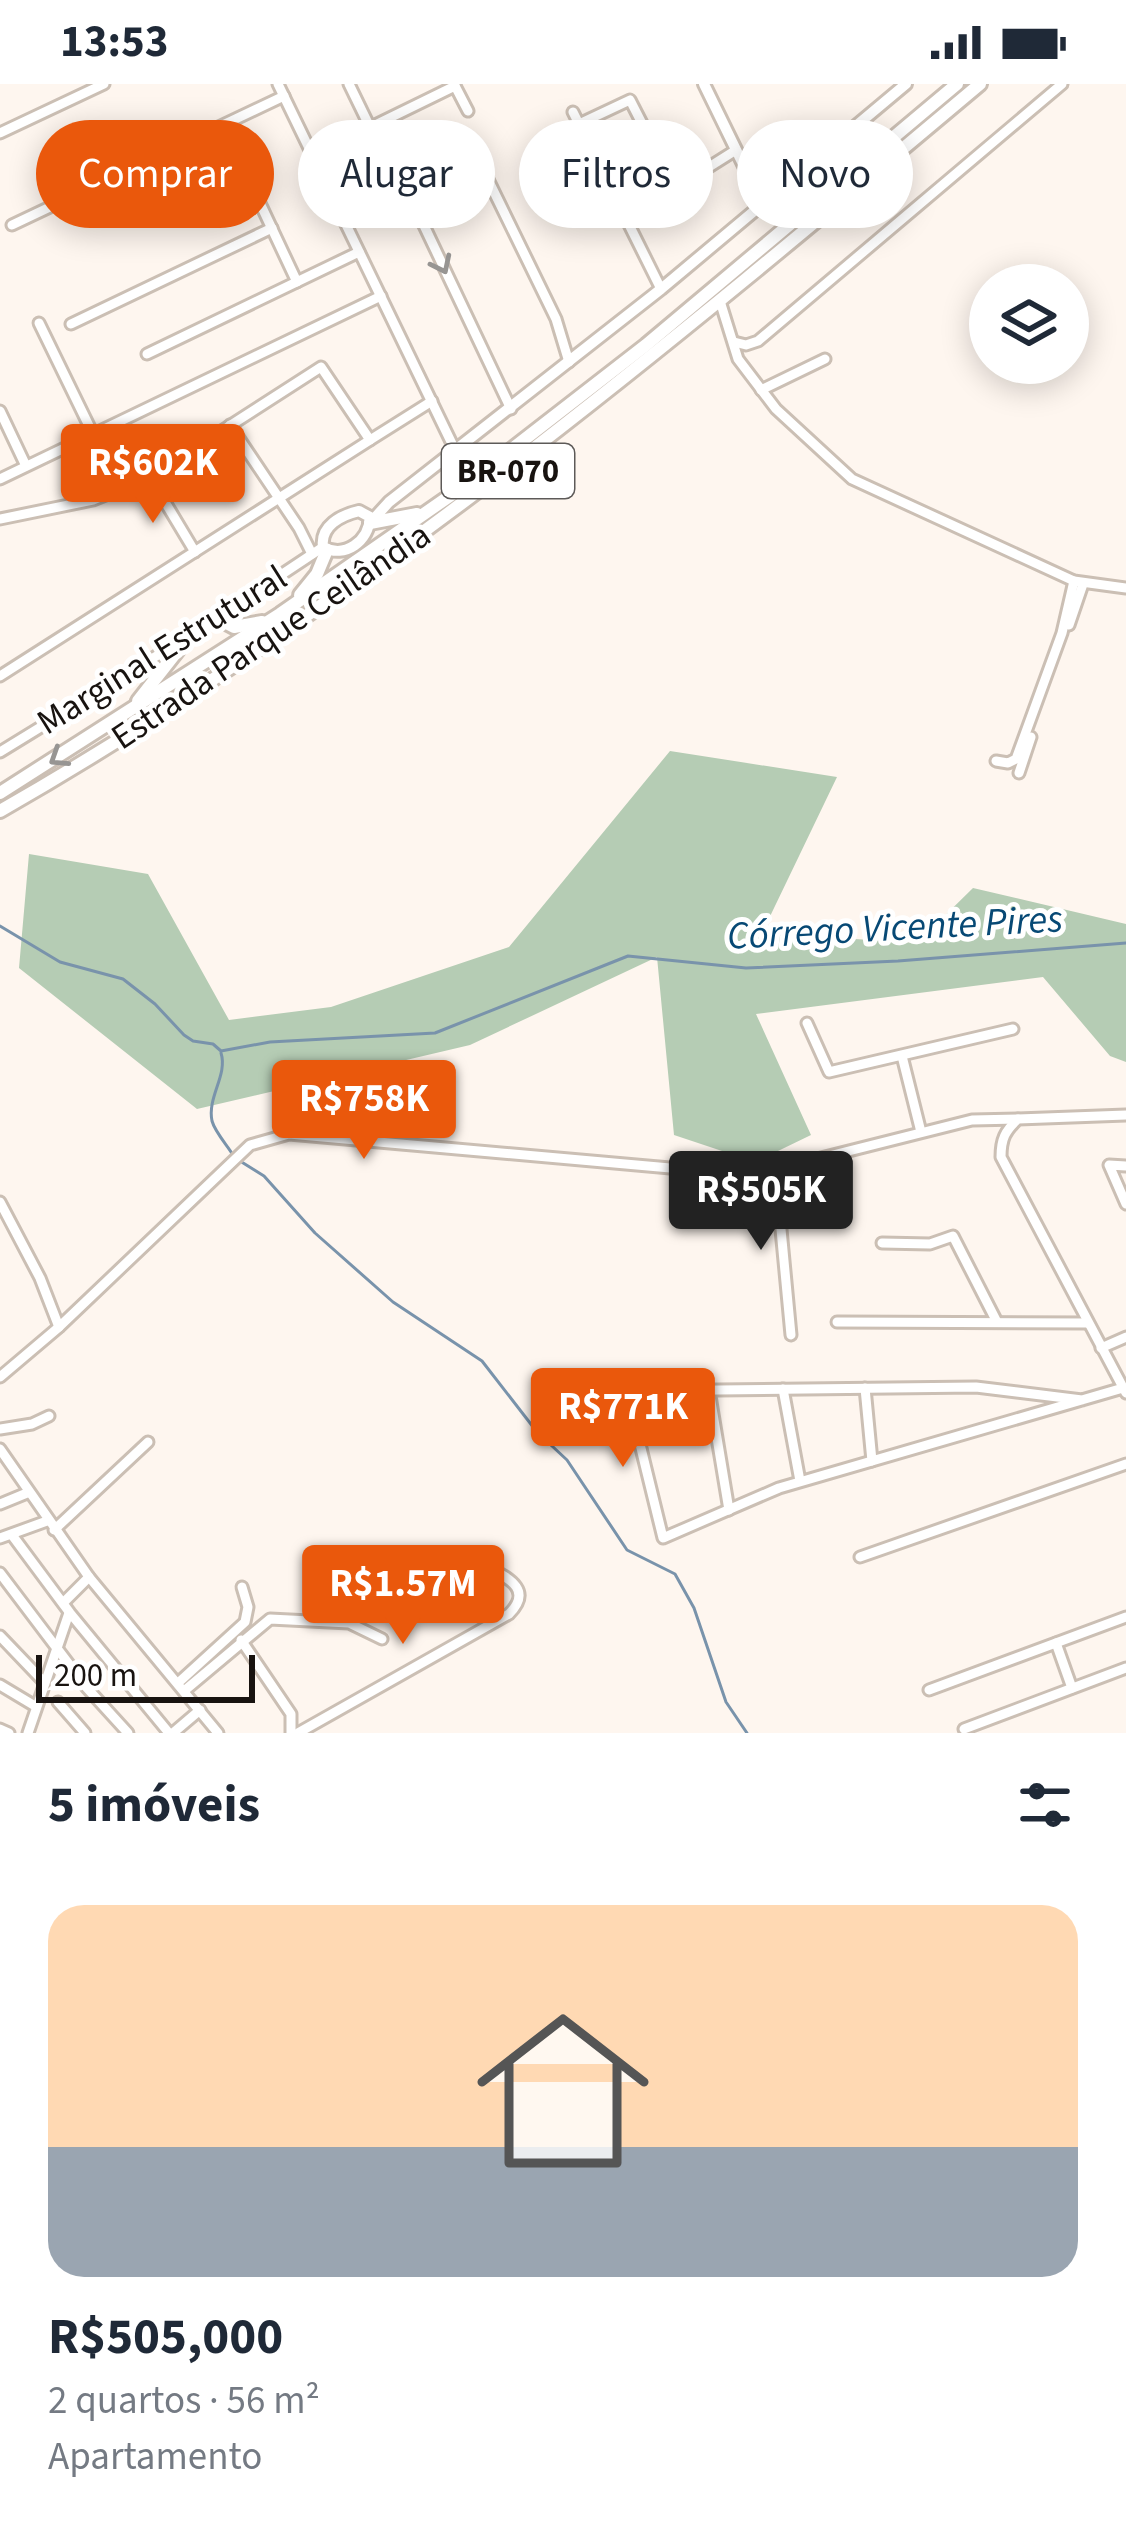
<!DOCTYPE html>
<html lang="pt">
<head>
<meta charset="utf-8">
<style>
  :root { --surface:#fff; --page:#f6f6f7; --text:#1f2937; --muted:#747a83; --line:#e0e1e3; --accent:#ea580c }
  body { margin:0; font-family:"Source Sans 3",sans-serif; background:var(--page); color:var(--text); height:100vh; display:flex; flex-direction:column; font-size:45px; white-space:nowrap }
  * { box-sizing:border-box; margin:0 }
  p { font-size:39px; color:var(--muted) }
  .icon { flex:none; width:66px; height:66px; fill:none; stroke:currentColor; stroke-width:2; stroke-linecap:round; stroke-linejoin:round }
  .map { position:relative; height:1649px; overflow:hidden }
  .sheet { display:flex; flex-direction:column; background:var(--surface); flex:1 }
  .sheet>* { flex:none }
  .hud { position:absolute; left:36px; top:36px; width:1056px; height:108px; display:flex; gap:24px }
  .fabs { position:absolute; left:969px; top:180px; display:grid; gap:24px }
  .fabs a { display:grid; place-items:center; width:120px; height:120px; border-radius:50%; background:var(--surface); box-shadow:0 6px 30px #0003; font-size:60px }
  .scale { position:absolute; left:36px; bottom:30px; width:219px; box-sizing:border-box; padding-left:12px; border:6px solid #181310; border-top:0; font-size:33px; line-height:42px; white-space:nowrap; color:#181310; -webkit-text-stroke:9px #fff; paint-order:stroke }
  .price { position:absolute; translate:-50% -102px; padding:0 27px; border-radius:12px; background:var(--accent); color:#fff; font-size:39px; line-height:78px; filter:drop-shadow(0 3px 6px #0008) }
  .price::after { content:''; position:absolute; left:50%; top:72px; width:36px; height:27px; margin-left:-18px; background:inherit; clip-path:polygon(0 0,100% 0,50% 100%) }
  .price.on { background:#222; color:#fff }
  ul { padding:0; list-style:none }
  li { display:grid; align-content:center; gap:24px; height:636px; padding:0 48px }
  li+li { border-top:3px solid var(--line) }
  li span { display:grid; place-items:center; height:372px; border-radius:36px; color:#555 }
  li>.icon { margin-inline-start:auto }
  span .icon { width:216px; height:216px; fill:#fffc; stroke-width:1 }
  li b { font-size:51px }
  h2 { display:flex; justify-content:space-between; align-items:center; height:144px; padding:0 48px; font-size:51px }
  .tag { padding:0 42px; border-radius:54px; background:var(--surface); box-shadow:0 6px 30px #0003; font-size:42px; line-height:108px }
  .tag.on { background:var(--accent); color:#fff }
  .status { display:flex; justify-content:space-between; align-items:center; height:84px; padding:0 60px; background:var(--surface); direction:ltr }
  .status svg { height:33px; fill:currentColor }
  .map>svg:first-child { display:block }
</style>
</head>
<body>
<div class="status"><b>13:53</b><svg viewBox="0 0 49 12"><path d="M0 12V9h3v3zM5 12V6h3v6zM10 12V3h3v9zM15 12V0h3v12zM26 1h20v11H26zM47 4h2v5h-2z"/></svg></div>
<div class="map">
<svg width="1126" height="1649" viewBox="0 0 1126 1649">
  <rect width="100%" height="100%" fill="#fef6ef"/>
  <path fill="#b5ccb4" d="M670,667L837,693L762,849L917,859L973,804L1126,840V978L1110,972L1043,893L756,930L811,1051L755,1078L674,1051L657,873L470,961L197,1025L19,884L29,770L148,790L229,936L331,923L509,863Z"/>
  <g fill="none" stroke-linecap="round" stroke-linejoin="round">
    <g stroke="#7993ab" stroke-width="3">
      <path d="M0,842L60,878L123,895L155,920L184,951L193,957L213,960L221,967L270,958L435,949L628,872L746,884L898,877L1126,859"/>
      <path d="M221,969C228,991 207,1013 212,1037C215,1048 227,1061 233,1071"/>
      <path d="M240,1077L264,1092L315,1149L393,1218L482,1277L537,1348L567,1376L627,1466L675,1490L694,1524L726,1618L747,1649"/>
    </g>
    <g stroke="#cbbfb4" stroke-width="15">
      <g id="minor">
        <path d="M278,0L456,368"/>
        <path d="M349,0L382,68"/>
        <path d="M454,0L468,27"/>
        <path d="M573,28L661,205"/>
        <path d="M579,40L630,16L675,104"/>
        <path d="M369,44L455,2"/>
        <path d="M0,49L104,0"/>
        <path d="M663,112L736,66"/>
        <path d="M258,115L297,198"/>
        <path d="M12,141L284,12"/>
        <path d="M720,217L738,275L776,325L852,395L1074,497L1126,504"/>
        <path d="M39,239L93,350"/>
        <path d="M71,240L272,144"/>
        <path d="M734,258L746,261L758,257L1062,0"/>
        <path d="M147,270L359,168"/>
        <path d="M761,306L825,275"/>
        <path d="M511,325L410,112L411,105L478,75L556,235L569,278"/>
        <path d="M0,327L26,382"/>
        <path d="M230,341L299,444L312,470"/>
        <path d="M370,356L432,317"/>
        <path d="M150,393L195,468"/>
        <path d="M0,395L381,212"/>
        <path d="M0,435L93,416L150,393L321,283L370,356L0,592"/>
        <path d="M1069,541L1083,500"/>
        <path d="M0,668L189,552L323,463"/>
        <path d="M996,677L1008,679L1016,675L1062,549L1074,497"/>
        <path d="M1019,689L1031,653"/>
        <path d="M807,939L829,988L1013,945"/>
        <path d="M902,972L921,1048"/>
        <path d="M1126,1031L1018,1035C1005,1047 1001,1055 1001,1073L1126,1309"/>
        <path d="M775,1082L791,1251"/>
        <path d="M1126,1082L1109,1081L1126,1120"/>
        <path d="M0,1118L40,1194L59,1243"/>
        <path d="M882,1159L930,1160L953,1152L997,1238"/>
        <path d="M837,1238L1088,1239"/>
        <path d="M1101,1264L1126,1253"/>
        <path d="M0,1293L59,1243L250,1061L289,1050L726,1089L805,1078L972,1036L1018,1035"/>
        <path d="M865,1304L872,1377"/>
        <path d="M783,1305L800,1397"/>
        <path d="M709,1306L729,1426"/>
        <path d="M1082,1316L976,1303L627,1307L663,1454L779,1404L1123,1304"/>
        <path d="M0,1345L32,1340L49,1332"/>
        <path d="M0,1365L89,1493L218,1649"/>
        <path d="M0,1420L27,1409"/>
        <path d="M54,1446L148,1358"/>
        <path d="M12,1451L70,1529L169,1649"/>
        <path d="M0,1454L47,1437"/>
        <path d="M860,1473L1126,1380"/>
        <path d="M0,1489L87,1604L128,1649"/>
        <path d="M63,1519L89,1493"/>
        <path d="M0,1552L44,1598"/>
        <path d="M241,1556L291,1630V1649"/>
        <path d="M1056,1559L1072,1604"/>
        <path d="M178,1599L245,1538L248,1523L242,1503"/>
        <path d="M0,1601L35,1622"/>
        <path d="M929,1606L1126,1533"/>
        <path d="M184,1607L270,1535L349,1539L382,1555"/>
        <path d="M58,1618L85,1649"/>
        <path d="M0,1645L9,1649"/>
        <path d="M964,1645L1126,1584"/>
        <path d="M28,1649L69,1529"/>
        <path d="M173,1649L200,1626"/>
        <path d="M298,1649L509,1530C537,1502 500,1491 478,1477"/>
      </g>
    </g>
    <g stroke="#cbbfb4" stroke-width="16">
      <g id="major">
        <path d="M704,0L763,121"/>
        <path d="M359,427L370,433C369,457 345,475 323,463C320,442 341,431 359,427Z"/>
        <path d="M370,439L389,418L661,205L906,0"/>
      </g>
    </g>
    <g stroke="#cbbfb4" stroke-width="18">
      <g id="highway">
        <path d="M370,439L417,430"/>
        <path d="M300,511L317,490L327,466"/>
        <path d="M217,534L234,543L262,538"/>
        <path d="M138,617L189,552"/>
        <path d="M0,709L280,530L467,400L646,261L957,0"/>
        <path d="M0,727C355,524 668,262 980,0"/>
      </g>
    </g>
    <use href="#minor" stroke="#fff" stroke-width="9"/>
    <use href="#major" stroke="#fff" stroke-width="10"/>
    <use href="#highway" stroke="#fff" stroke-width="12"/>
  </g>
  <defs><path id="oneway-chevron" d="M-2-3.5L2.5 0L-2 3.5" fill="none" stroke-width="1.6" stroke-linecap="round" stroke-linejoin="round" transform="scale(3)"/></defs>
  <g stroke="#979593">
    <use href="#oneway-chevron" transform="translate(442 181) rotate(64)"/>
    <use href="#oneway-chevron" transform="translate(58 674) rotate(147)"/>
  </g>
  <g text-anchor="middle" dominant-baseline="central" stroke-width="10" stroke-linejoin="round" paint-order="stroke">
    <rect fill="#fff" stroke="#5d5a58" stroke-width="3" x="442" y="360" width="132" height="54" rx="9"/>
    <g font-size="33" font-weight="bold" fill="#181310">
      <text x="508" y="387">BR-070</text>
    </g>
    <g font-size="36" fill="#181310" stroke="#fff">
      <text transform="translate(271 552) rotate(-34)">Estrada Parque Ceilândia</text>
      <text transform="translate(162 566) rotate(-32)">Marginal Estrutural</text>
    </g>
    <g font-size="39" font-style="italic" fill="#074975" stroke="#fff">
      <text transform="translate(895 844) rotate(-3)">Córrego Vicente Pires</text>
    </g>
  </g>
</svg>
<div class="fabs">
<a><svg class="icon" aria-label="layers" viewBox="0 0 24 24"><path d="M12 4l9 5-9 5-9-5zM3 14l9 5 9-5"/></svg></a>
</div>
<div class="scale">200 m</div>
<b class="price" style="left:153px;top:442px">R$602K</b>
<b class="price" style="left:364px;top:1078px">R$758K</b>
<b class="price on" style="left:761px;top:1169px">R$505K</b>
<b class="price" style="left:623px;top:1386px">R$771K</b>
<b class="price" style="left:403px;top:1563px">R$1.57M</b>
<div class="hud">
<a class="tag on">Comprar</a>
<a class="tag">Alugar</a>
<a class="tag">Filtros</a>
<a class="tag">Novo</a>
</div>
</div>
<section class="sheet">
<h2>5 imóveis<svg class="icon" aria-label="filters" viewBox="0 0 24 24"><path d="M4 7h16M4 17h16"/><circle cx="9" cy="7" r="2"/><circle cx="15" cy="17" r="2"/></svg></h2>
<ul>
<li><span style="background:linear-gradient(#ffd9b3 65%,#9aa5b1 0)"><svg class="icon" aria-label="home" viewBox="0 0 24 24"><path d="M3 11l9-7 9 7M6 9v11h12V9"/></svg></span><div><b>R$505,000</b><p>2 quartos · 56 m²</p><p>Apartamento</p></div></li>
</ul>
</section>
</body>
</html>
